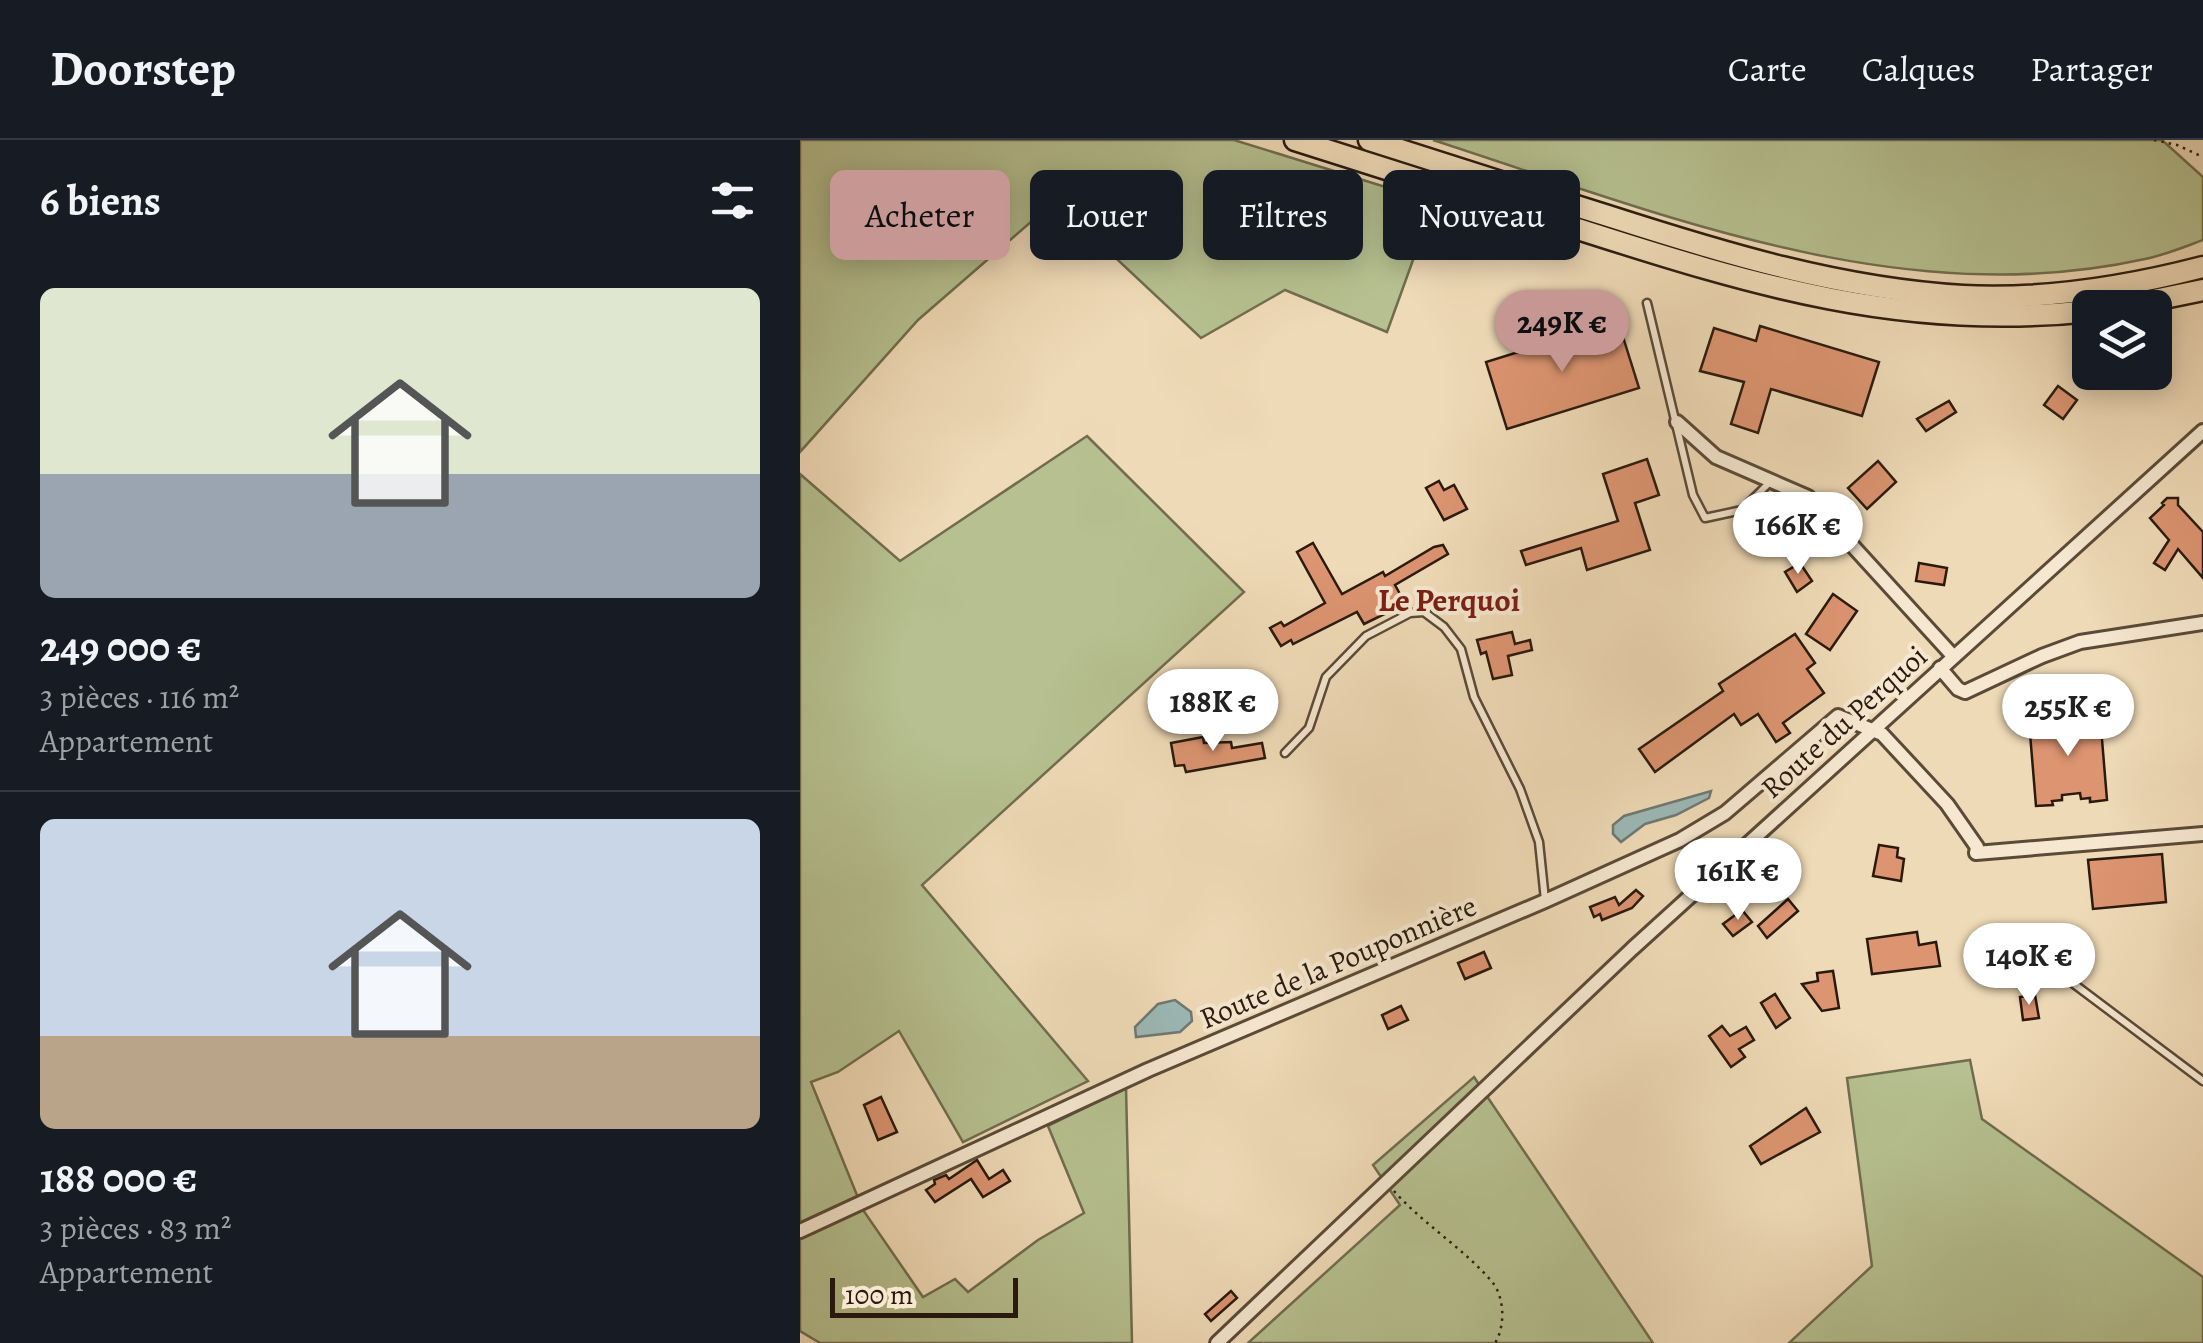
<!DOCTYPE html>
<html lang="fr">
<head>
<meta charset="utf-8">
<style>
  :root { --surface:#171b24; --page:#20242c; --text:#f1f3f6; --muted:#9ea1a6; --line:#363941; --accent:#c59692 }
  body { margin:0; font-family:Alegreya,serif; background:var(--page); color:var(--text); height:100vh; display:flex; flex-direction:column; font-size:38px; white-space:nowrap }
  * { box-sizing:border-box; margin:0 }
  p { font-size:32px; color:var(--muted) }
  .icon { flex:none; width:55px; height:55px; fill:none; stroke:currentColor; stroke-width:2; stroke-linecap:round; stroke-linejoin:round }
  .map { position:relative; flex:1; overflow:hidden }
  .details { display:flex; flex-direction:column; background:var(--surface); width:800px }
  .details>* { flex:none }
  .banner { position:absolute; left:30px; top:30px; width:950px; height:90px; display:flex; gap:20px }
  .tools { position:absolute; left:1272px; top:150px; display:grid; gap:20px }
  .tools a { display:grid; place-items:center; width:100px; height:100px; border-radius:15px; background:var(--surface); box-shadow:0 5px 25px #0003; font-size:50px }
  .scale { position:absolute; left:30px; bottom:25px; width:188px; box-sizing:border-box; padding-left:10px; border:5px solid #2a1a0e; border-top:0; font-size:28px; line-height:35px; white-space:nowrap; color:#2a1a0e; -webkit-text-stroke:8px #f5e7d0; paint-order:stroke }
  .price { position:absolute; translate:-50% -85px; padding:0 22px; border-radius:35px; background:#fff; color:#222; font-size:32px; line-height:65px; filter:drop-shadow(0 2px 5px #0008) }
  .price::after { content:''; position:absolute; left:50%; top:60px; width:30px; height:22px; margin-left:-15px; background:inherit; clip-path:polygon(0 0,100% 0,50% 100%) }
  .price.active { background:var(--accent); color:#111 }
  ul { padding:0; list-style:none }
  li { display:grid; align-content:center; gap:20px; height:530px; padding:0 40px }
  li+li { border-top:2px solid var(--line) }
  li span { display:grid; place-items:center; height:310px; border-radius:15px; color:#555 }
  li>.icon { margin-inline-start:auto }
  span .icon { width:180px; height:180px; fill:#fffc; stroke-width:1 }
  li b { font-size:42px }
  h2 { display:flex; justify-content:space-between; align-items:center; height:120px; padding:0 40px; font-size:42px }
  .tag { padding:0 35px; border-radius:15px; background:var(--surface); box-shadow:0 5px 25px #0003; font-size:35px; line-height:90px }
  .tag.active { background:var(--accent); color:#111 }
  header { display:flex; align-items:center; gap:60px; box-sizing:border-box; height:140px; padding:0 50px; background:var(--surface); border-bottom:2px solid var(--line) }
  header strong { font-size:48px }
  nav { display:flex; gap:55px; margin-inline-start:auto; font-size:35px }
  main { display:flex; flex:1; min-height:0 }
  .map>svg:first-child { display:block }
</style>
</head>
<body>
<header>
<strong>Doorstep</strong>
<nav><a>Carte</a><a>Calques</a><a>Partager</a></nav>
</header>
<main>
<section class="details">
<h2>6 biens<svg class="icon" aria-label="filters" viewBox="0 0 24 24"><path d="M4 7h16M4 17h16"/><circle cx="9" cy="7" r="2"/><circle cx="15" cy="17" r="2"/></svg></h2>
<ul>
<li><span style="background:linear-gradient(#dfe7d0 60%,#9aa5b1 0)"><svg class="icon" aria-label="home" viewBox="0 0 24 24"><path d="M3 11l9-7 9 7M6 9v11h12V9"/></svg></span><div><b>249 000 €</b><p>3 pièces · 116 m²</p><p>Appartement</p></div></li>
<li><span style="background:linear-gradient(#c9d6e8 70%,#b9a48a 0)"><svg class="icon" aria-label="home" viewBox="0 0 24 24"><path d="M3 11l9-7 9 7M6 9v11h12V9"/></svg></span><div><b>188 000 €</b><p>3 pièces · 83 m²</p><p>Appartement</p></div></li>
</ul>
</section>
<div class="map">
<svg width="1403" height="1203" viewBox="0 0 1403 1203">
  <rect width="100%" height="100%" fill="#efdab7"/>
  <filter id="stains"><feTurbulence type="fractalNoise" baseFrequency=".002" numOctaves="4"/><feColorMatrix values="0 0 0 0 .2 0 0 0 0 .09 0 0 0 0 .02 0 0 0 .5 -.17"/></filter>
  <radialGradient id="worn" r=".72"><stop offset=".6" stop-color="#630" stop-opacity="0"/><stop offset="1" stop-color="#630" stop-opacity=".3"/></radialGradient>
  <g fill="#b6c090" stroke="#706d4f" stroke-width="2.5">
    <path d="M0,0H434L634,62L587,192L485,150L401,198L255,61L118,180L0,312Z"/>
    <path d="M633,0H1362L1403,37V100C1384,107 1365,115 1345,119C1100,173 862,74 633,0Z"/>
    <path d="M287,296L444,452L122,745L288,941L163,1002L99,891L38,932L11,942L63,1070L123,1157L155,1139L168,1152L238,1100L284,1073L248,986L326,948L332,1203H20L0,1191V334L100,421Z"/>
    <path d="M1170,920L1182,979L1403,1137V1203H989L1072,1126L1047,938Z"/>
    <path d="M674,937L853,1203H448L600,1065L573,1025Z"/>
  </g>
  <g fill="#9cb9b7" stroke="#6e7973" stroke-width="2.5">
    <path d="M911,651L909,658L876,675L845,684L821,702L813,694V685L824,676Z"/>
    <path d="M375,860L391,872L392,881L380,892L336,897L335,887L358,864Z"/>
  </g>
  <g fill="#dc9471" stroke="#2a1a0e" stroke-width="2.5">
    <path d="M818,181L839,248L707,289L686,222Z"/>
    <path d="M960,186L1079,222L1062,276L971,249L958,293L931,284L944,242L900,231L914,188L956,201Z"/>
    <path d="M1258,246L1277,260L1263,279L1244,265Z"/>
    <path d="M1149,261L1156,272L1126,291L1117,279Z"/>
    <path d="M847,319L859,355L835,363L850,410L787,430L781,408L726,425L721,411L818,381L803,334Z"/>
    <path d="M1078,321L1096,342L1067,369L1048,348Z"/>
    <path d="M639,341L644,350L654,345L667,369L644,380L626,348Z"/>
    <path d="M1367,358H1378V365L1403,392V438L1378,409L1365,430L1354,423L1369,400L1350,378L1364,365L1362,363Z"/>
    <path d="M513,403L542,454L583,432L585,436L634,407L643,405L648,414L595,445L605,463L595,469L564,484L557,472L493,504L491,500L481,506L470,488L481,482L484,486L525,463L497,412Z"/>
    <path d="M1000,423L1012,441L997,452L985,432Z"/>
    <path d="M1119,423L1147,428L1144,445L1116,441Z"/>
    <path d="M1033,454L1057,471L1030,510L1006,494Z"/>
    <path d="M712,492L715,504L730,500L732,510L708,516L712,535L693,539L686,512L681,514L677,500Z"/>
    <path d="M995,494L1015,523L1007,529L1024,553L983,583L990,593L976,602L958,574L941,585L934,574L855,632L839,609L923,551L919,544Z"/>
    <path d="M1300,575L1307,660L1290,662V658L1281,659L1280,653L1262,655V660L1252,661L1253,665L1236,666L1229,581Z"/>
    <path d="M403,597L404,603L431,602L432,608L462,603L465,618L386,632L384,625L375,626L371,603Z"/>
    <path d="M1079,705L1098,708L1097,717L1104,719L1101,741L1073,736Z"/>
    <path d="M1362,714L1366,762L1293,769L1288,720Z"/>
    <path d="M836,750L843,756L832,768L802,780L800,774L794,777L790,767L815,757L819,765Z"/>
    <path d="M988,759L998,771L967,798L958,786Z"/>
    <path d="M942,770L952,782L933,796L923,784Z"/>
    <path d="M1117,792L1119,805L1136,802L1140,826L1072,834L1067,799Z"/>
    <path d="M684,812L691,828L665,839L658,823Z"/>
    <path d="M1033,831L1039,868L1022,871L1002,844L1018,841L1017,833Z"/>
    <path d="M975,854L990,878L976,888L961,863Z"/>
    <path d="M1235,855L1239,878L1223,880L1220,857Z"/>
    <path d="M601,866L608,880L588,889L582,875Z"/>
    <path d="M922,886L930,896L946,887L954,900L939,909L945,917L931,927L909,896Z"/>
    <path d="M81,957L97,992L78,1000L64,965Z"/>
    <path d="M1006,968L1020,992L961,1024L950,1006Z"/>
    <path d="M177,1020L189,1039L203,1030L210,1041L183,1057L171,1039L135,1062L126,1050L135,1044L134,1040L146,1035L149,1039Z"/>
    <path d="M431,1151L437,1158L411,1181L405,1174Z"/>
  </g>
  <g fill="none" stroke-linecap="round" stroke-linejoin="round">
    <g stroke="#5b4a38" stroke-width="11">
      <g id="service">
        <path d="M847,163L893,355L905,378L942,370L970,342"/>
        <path d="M485,613L509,588L526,537L566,496L610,473L624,472L644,487L661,509L674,557L720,649L739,702L745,760"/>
        <path d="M1248,808L1266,838L1403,941"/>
      </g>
    </g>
    <g stroke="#5b4a38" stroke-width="18">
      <g id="minor">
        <path d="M877,282L916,317L1008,357L1153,516"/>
        <path d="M1140,528L1158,549L1165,552L1242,516L1280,502L1403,483"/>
        <path d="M0,1091L348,930L745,761L880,700L925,673L1038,576L1082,594L1147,664L1177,707L1176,713L1403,694"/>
        <path d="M417,1203L832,809L1403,291"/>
      </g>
    </g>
    <g stroke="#2a1a0e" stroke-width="25">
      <g id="trunk">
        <path d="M495,0C589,30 684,60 778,89C953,145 1103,191 1290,171"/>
        <path d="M569,0C648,25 728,51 808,76C923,113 1041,149 1163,156C1242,160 1326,147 1403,127"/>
        <path d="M1315,168L1403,150"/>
      </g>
    </g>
    <g stroke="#2a1a0e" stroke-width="2.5" stroke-dasharray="2.5 5" stroke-linecap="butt">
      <path d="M1354,0L1377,5L1403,17"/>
      <path d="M594,1051C623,1084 667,1111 693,1143C705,1159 705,1187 695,1203"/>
    </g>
    <use href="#service" stroke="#f5e7d0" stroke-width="6"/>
    <use href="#minor" stroke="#f5e7d0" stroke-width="12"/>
    <use href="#trunk" stroke="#efdab7" stroke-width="20"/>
  </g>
  <g text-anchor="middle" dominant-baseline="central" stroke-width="8" stroke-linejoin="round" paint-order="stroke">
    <g font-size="30" fill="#2a1a0e" stroke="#f5e7d0">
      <text transform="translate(1044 582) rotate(-42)">Route du Perquoi</text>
      <text transform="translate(538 822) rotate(-23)">Route de la Pouponnière</text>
    </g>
    <g font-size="32" font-weight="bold" fill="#7a1f14" stroke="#f5e7d0">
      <text x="649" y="460">Le Perquoi</text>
    </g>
  </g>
  <rect width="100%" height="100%" filter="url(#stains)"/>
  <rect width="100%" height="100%" fill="url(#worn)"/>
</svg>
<div class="tools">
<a><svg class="icon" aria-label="layers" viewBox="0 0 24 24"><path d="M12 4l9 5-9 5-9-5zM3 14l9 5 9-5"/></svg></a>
</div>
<div class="scale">100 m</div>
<b class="price active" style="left:762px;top:235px">249K €</b>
<b class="price" style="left:998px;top:437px">166K €</b>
<b class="price" style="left:413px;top:614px">188K €</b>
<b class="price" style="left:1268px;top:619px">255K €</b>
<b class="price" style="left:938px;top:783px">161K €</b>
<b class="price" style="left:1229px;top:868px">140K €</b>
<div class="banner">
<a class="tag active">Acheter</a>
<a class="tag">Louer</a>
<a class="tag">Filtres</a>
<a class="tag">Nouveau</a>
</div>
</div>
</main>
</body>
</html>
